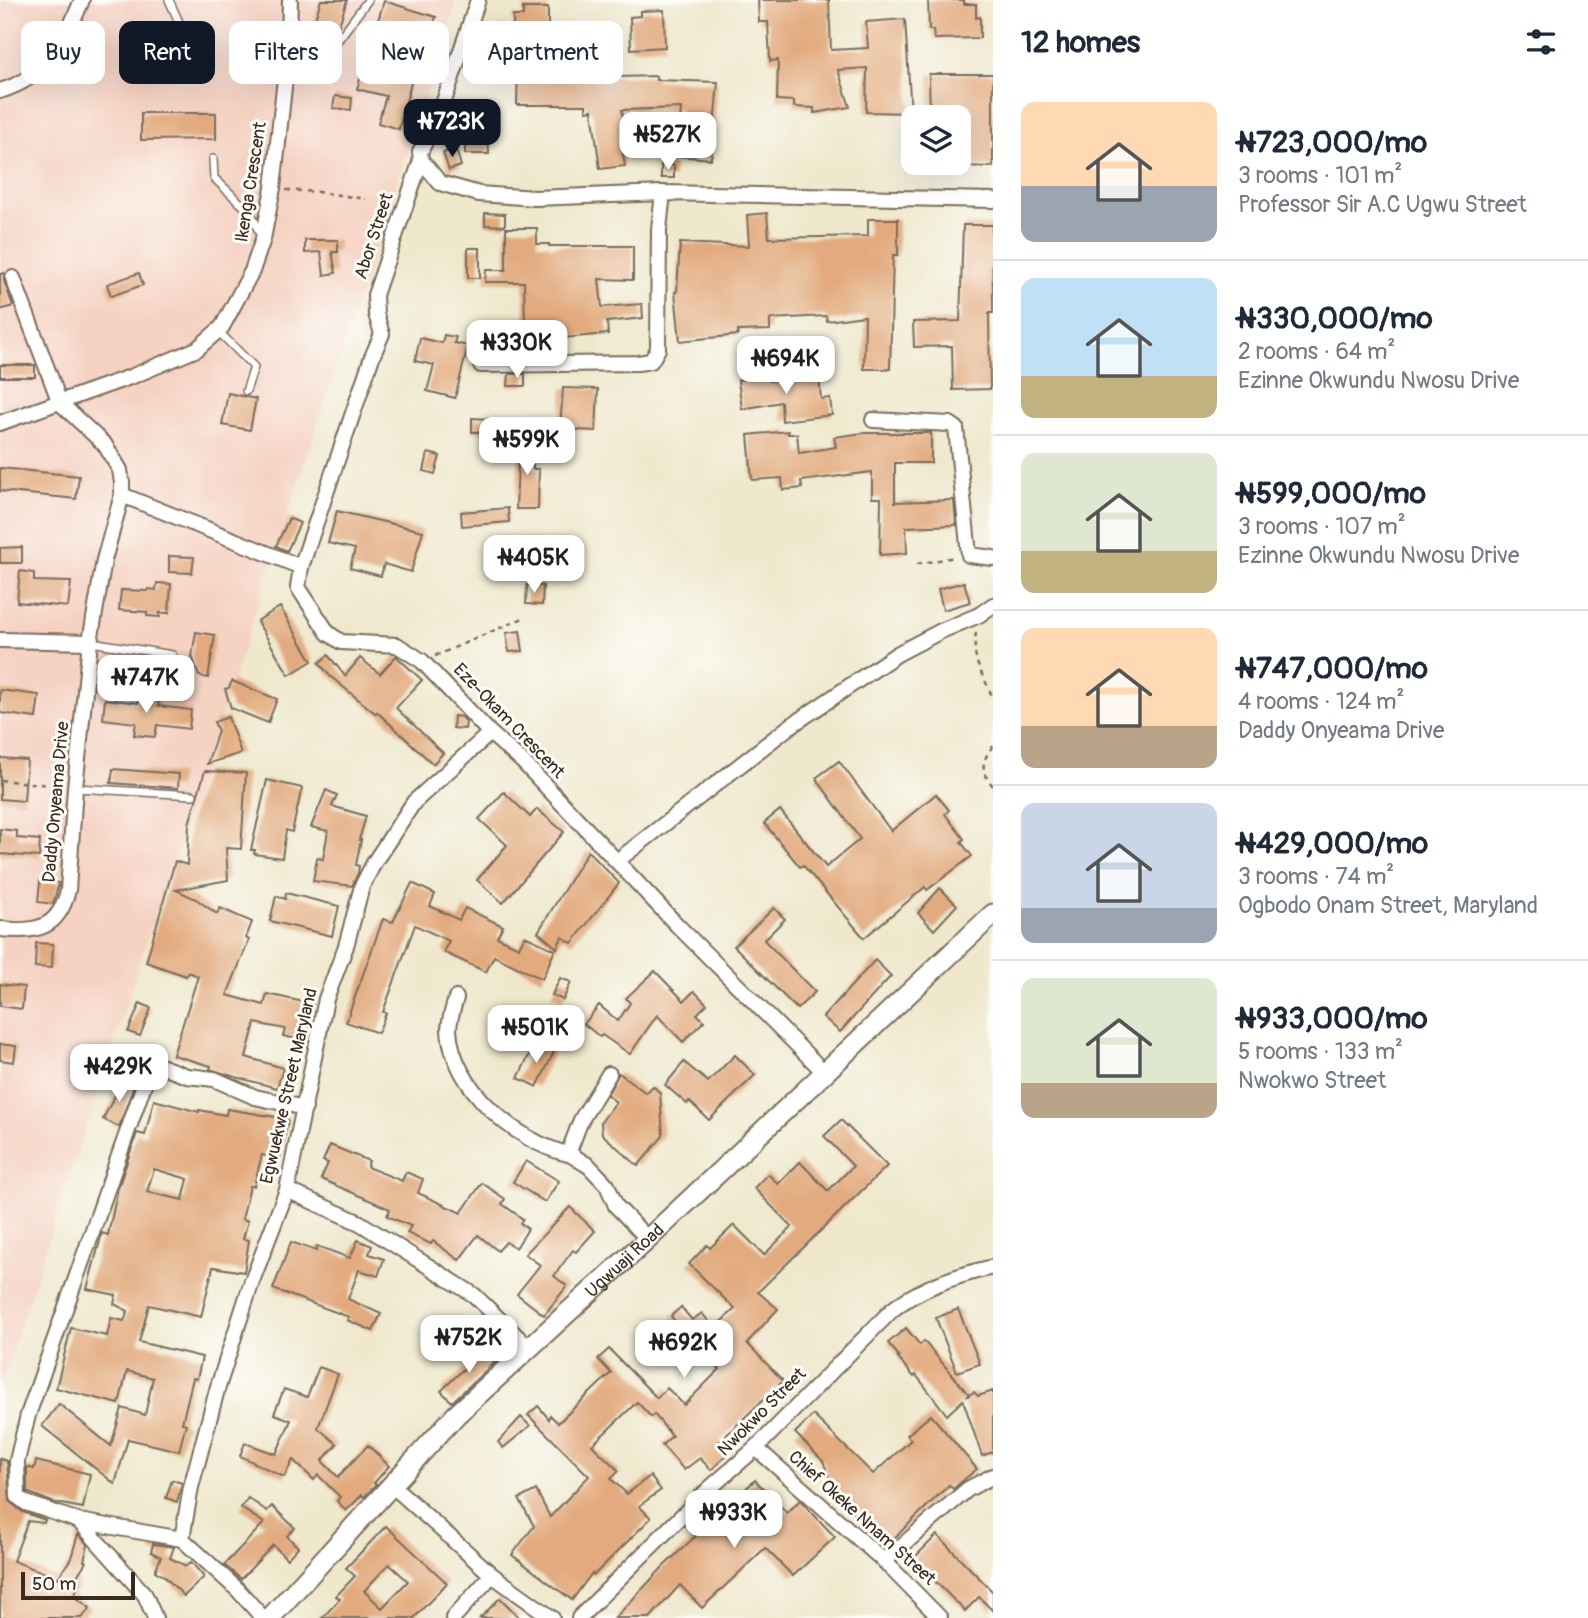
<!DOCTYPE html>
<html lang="en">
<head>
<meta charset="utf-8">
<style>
  :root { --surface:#fff; --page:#f2f2f3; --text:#1f2937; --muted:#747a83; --line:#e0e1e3; --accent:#111827 }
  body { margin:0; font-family:Pangolin,sans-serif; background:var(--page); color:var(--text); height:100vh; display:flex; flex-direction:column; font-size:26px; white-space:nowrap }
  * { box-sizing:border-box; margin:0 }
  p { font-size:23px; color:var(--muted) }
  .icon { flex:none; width:38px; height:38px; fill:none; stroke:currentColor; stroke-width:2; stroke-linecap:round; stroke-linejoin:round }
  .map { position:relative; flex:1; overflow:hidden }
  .drawer { display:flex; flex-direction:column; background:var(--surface); width:595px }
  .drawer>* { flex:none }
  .guide { position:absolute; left:21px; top:21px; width:665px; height:63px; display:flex; gap:14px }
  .fabs { position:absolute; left:901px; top:105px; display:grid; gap:14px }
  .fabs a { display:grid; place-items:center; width:70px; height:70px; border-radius:14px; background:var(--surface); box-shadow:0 7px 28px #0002; font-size:35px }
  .scale { position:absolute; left:21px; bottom:18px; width:114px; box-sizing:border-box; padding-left:7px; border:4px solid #3b2a1e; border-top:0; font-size:19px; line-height:24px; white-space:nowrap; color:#3b2a1e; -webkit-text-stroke:5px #fdfcf7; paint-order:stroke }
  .price { position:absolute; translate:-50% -60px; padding:0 16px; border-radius:14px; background:#fff; color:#222; font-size:23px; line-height:46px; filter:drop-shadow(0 2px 4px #0008) }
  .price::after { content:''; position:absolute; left:50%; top:42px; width:21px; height:16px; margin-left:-10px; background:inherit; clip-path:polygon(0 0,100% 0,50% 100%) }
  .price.selected { background:var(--accent); color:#fff }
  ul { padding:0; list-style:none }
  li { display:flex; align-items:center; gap:21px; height:175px; padding:0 28px }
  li+li { border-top:2px solid var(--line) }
  li span { display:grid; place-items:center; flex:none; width:196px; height:140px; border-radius:14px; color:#555 }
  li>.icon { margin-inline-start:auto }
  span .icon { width:84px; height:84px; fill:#fffc; stroke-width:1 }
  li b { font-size:30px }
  h2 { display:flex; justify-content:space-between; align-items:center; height:84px; padding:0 28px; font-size:30px }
  .pill { padding:0 24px; border-radius:14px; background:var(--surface); box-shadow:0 7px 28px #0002; font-size:24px; line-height:63px }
  .pill.selected { background:var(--accent); color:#fff }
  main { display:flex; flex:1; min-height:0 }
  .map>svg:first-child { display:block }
</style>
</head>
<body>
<main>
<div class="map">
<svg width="993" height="1618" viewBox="0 0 993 1618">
  <rect width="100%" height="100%" fill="#fdfcf7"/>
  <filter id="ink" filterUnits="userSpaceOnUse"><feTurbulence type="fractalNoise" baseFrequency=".0143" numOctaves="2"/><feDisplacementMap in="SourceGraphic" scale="14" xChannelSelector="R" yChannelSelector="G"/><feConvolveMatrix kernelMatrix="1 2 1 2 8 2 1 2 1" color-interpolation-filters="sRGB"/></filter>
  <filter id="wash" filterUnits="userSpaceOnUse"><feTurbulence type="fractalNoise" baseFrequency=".00686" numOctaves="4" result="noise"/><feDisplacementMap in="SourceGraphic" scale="28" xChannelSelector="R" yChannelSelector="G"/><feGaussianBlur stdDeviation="1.57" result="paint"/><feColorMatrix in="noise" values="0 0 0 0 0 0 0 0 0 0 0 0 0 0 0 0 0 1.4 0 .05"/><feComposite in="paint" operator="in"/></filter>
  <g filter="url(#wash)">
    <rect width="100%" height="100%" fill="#efe8cd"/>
    <path fill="#f5d2c2" d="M0,0H457L0,1388Z"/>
    <g id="blocks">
      <g fill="#e2aa7e" fill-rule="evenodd">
        <path d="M321,0H347L337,32L313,25Z"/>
        <path d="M758,0H829L831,50L868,48L866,22L905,19L911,113L866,112L867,68L838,70L850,107L814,113V108L794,107V101L777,100L778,60L770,61L768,22H759Z"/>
        <path d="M928,0H964V4H976V18L980,17V38L934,39L933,30H929Z"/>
        <path d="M384,1L436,17L422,62L417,60L399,129L378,123L386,96L357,89Z"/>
        <path d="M523,8H548V40H578L579,78L656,76V80L718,82L711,159L677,156L681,108L622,110L627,149H622L625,166L600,169L592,110L586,111V105H517L518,63H509L508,44H500V26H513V16H523Z"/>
        <path d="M664,10L665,47L631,49L630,17L641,16V11Z"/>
        <path d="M929,74H993V167L959,166V117H930Z"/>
        <path d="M335,96L352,98L351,110L333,108Z"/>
        <path d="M465,109H487L489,154H465Z"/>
        <path d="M141,113H216V139L141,140Z"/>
        <path d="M456,149L461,166L449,170L443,153Z"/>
        <rect x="661" y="165" width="13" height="13"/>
        <path d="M485,213L505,214V226L485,225Z"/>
        <path d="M767,213L769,238L868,236V219H898V255H893L890,369H864L865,316L827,321L826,316L770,319V330L738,331V335L680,341L675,292L677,291L680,243L749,246L747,215Z"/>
        <path d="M963,225H992L993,313H989L990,389L953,390L952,346L914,347L913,322L960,321Z"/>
        <path d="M506,228H537V244H549V246H633V280L599,279L602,307L642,304L643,318L607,322L608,334L563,338L562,324L525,325L524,282H485L486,270H506Z"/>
        <path d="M305,240H338V252H332L336,273L324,275L321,252L305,253Z"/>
        <rect x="468" y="248" width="12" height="30"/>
        <path d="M4,273V281L13,306L0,310V274Z"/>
        <path d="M139,273L143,285L111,296L107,284Z"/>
        <path d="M444,335L456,337L454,343L468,346L455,398L427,391L434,365L415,361L420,338L442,343Z"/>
        <rect x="0" y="365" width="35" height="12"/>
        <path d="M509,374H525V386H508Z"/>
        <path d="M768,376L769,381L819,376L821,399L830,398L832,415L782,421L781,402L742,409L738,380Z"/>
        <path d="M563,388L598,389L596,431L560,429Z"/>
        <path d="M228,393L256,399L250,430L222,425Z"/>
        <path d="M472,418L489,419V432H472Z"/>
        <path d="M788,431V434H797L799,453L836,447L834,437L863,433H931V463H895V502L954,500L956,525L906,527L907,553L880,555L881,498H872V472L801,481L802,488L783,490L782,478L752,480L748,435Z"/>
        <path d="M519,438H533V469H539L538,509H516Z"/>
        <path d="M428,453L440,456L435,474L424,471Z"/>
        <path d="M0,468L79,476L76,499L0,491Z"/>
        <path d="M508,508L509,522L462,526L461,512Z"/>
        <path d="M337,511L423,531L411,572L384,564L381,576L350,568L355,549L328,543Z"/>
        <path d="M289,518L300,523L287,551L276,546Z"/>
        <path d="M22,547V563H0V548Z"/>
        <path d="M169,556L194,557L192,573L169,572Z"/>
        <path d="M20,571L34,573V581L71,582L68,607L17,602Z"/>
        <path d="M964,582L970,602L943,610L938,589Z"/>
        <path d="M157,583L171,584L169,613H160V617L147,616V612L119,610L121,590L148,591V589L156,590Z"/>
        <path d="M527,585L543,586L542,605L526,604Z"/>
        <path d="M280,607L312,661L289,675L257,621Z"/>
        <path d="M520,631L523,651L509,652L506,633Z"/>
        <path d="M196,632L215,635L208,678L199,676L192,656Z"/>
        <path d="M328,655L345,676L360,658L380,674L396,656L422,680L396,708L443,753L433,764L377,712L376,714L330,676L319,663Z"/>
        <path d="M232,681L277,699L268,723L231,708L225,689L229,688Z"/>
        <path d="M0,690L39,695L36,718L0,713Z"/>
        <path d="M139,697L159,700L158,706L191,710L189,729L157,725L155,737L134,735L136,723L103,719L105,699L138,703Z"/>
        <path d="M454,716L462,717L466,722L465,729L453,728Z"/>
        <path d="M228,717L241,753L207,764L218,731L214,722Z"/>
        <path d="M0,758L27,760L24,801L0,799Z"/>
        <path d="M839,761L891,831L936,794L949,810L945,814L964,839L961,842L972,856L927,890L925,887L864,938L803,865L800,867L764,823L780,810L826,867L860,839L816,778Z"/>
        <path d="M113,769L179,774L178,788L111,783Z"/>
        <path d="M205,771L246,773L241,849L226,848L228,880L176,890L196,899L217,914L220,908L252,922L246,938L249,940L227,995L264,1005L267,994L313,1004L305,1041L283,1036L285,1029L255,1023L246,1057L283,1068L277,1088L232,1076L210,1069L211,1066L173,1055L198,976L188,972L186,976L146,962L175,861L187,865L189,824Z"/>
        <path d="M267,780L302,788L292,832L286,830L282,858L254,854L255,850H251Z"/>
        <path d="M326,790L337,795L332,806L366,816L359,840H361L356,865L359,866L358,873L352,886L313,881L317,858L323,859L328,831L311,827Z"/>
        <path d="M504,792L530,817L537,809L564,832L503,903L477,880L507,845L479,819Z"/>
        <path d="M0,829L17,831V838L40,840L39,857L0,854Z"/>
        <path d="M588,851L619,883L572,943L562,937L557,948L538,932Z"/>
        <path d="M40,881L59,883L53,904L38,902Z"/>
        <path d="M412,883L435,894L430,906L459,920L465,908L503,926L497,937L519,947L525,936L555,950L542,979L494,956L486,972L443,952L449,941L415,925L383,1012L386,1013L378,1033L346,1022L383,919L393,922Z"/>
        <path d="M940,888L957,905L934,930L918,913Z"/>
        <path d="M286,893L339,906L332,936L270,921L276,896L285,899Z"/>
        <path d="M774,908L785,919L764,940L815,992L797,1009L734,946Z"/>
        <path d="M36,943L53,944L52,968L35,967Z"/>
        <path d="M875,960L891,976L840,1032L823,1017Z"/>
        <path d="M655,971L684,1001L694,991L707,1004L697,1014L704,1021L683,1042L657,1015L630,1054L602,1035L600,1037L584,1024L599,1005L618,1021L630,1003L626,998Z"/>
        <path d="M560,978L571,982L563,1000L552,995Z"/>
        <path d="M0,984L24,987L22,1009L0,1006Z"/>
        <path d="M140,1003L151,1008L140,1036L128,1032Z"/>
        <path d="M535,1043L554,1052L537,1087L518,1078Z"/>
        <path d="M0,1044L16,1046L14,1062L0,1060Z"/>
        <path d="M735,1055L755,1075L709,1120L689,1101L687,1104L665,1085L684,1062L708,1082Z"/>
        <path d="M619,1073L646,1093L653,1086L660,1093L663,1136L638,1166L602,1134L601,1122L616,1102L607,1095Z"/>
        <path d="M123,1079L134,1085L119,1127L103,1119Z"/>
        <path d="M154,1100L199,1112V1110L226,1115L227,1109L288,1119L280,1158L262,1155L254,1186H250L242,1219L248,1221L243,1239L249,1240L244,1272L213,1267L201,1317L149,1305L139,1342L202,1357L197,1379L193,1378L182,1423L186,1424L179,1451L128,1439L115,1484L42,1426L59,1404L111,1446L122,1408L145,1415L153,1378L127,1371L119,1404L56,1388L71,1328L107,1336L111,1318L124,1321L128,1311L114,1304L116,1295L87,1289L102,1233L108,1235L118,1188L137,1133L145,1135ZM154,1169L188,1179L183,1200L147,1192Z"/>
        <path d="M841,1120L887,1166L758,1292L778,1309L747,1343L783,1381L719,1442L729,1453L711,1470L700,1458L684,1470L662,1445L672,1436L654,1414L651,1417L637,1402L592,1445L619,1471L611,1479L627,1494L650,1476L661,1490L639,1506L651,1518L594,1575L592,1573L572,1600L512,1555L534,1526L519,1499L536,1490L550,1517L589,1476L528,1415L538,1406L549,1419L550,1415L558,1423L611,1373L598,1359L609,1349L657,1398L667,1388L684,1405L720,1369L684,1331L669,1345L660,1336L675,1322L671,1316L681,1307L692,1320L702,1313L714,1328L735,1309L689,1264L707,1245L710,1248L734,1225L764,1255L792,1227L754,1188L768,1174L778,1184L800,1162L828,1191L853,1166L824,1136Z"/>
        <path d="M330,1145L369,1161L367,1167L402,1181L406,1172L423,1179L418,1193L461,1213L482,1183L505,1199L502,1204L523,1219L520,1223L528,1229L516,1248L506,1242L498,1251L478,1235L459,1260L433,1241L431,1244L407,1233L411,1226L387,1216L390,1209L321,1179L328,1163L323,1161Z"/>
        <path d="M526,1161L559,1181L545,1202L513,1182Z"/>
        <path d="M570,1207L595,1231L576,1252L573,1250L554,1276L567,1286L544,1315L517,1294L540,1265L525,1254Z"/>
        <path d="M358,1240L372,1246L369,1254L384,1259L378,1276L359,1270L348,1299L381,1314L373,1331L347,1320L349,1317L273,1289L291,1242L316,1251L317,1246L350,1258Z"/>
        <path d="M958,1309L980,1364L957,1372L936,1318Z"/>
        <path d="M906,1328L920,1345L924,1341L969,1395L966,1397L974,1392L978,1396L993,1391V1452L982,1456L963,1400L947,1415L916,1375L914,1377L897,1357L899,1356L888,1343Z"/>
        <path d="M484,1349L496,1361L452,1402L441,1391Z"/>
        <path d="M319,1367L338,1374L318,1428L337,1444L322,1461L338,1477L368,1445L389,1466L374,1483L376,1485L364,1497L362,1495L346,1511L337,1501L340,1497L318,1475L314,1480L293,1460L284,1477L240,1456L245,1443L276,1454L291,1420L274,1414L284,1389L307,1397Z"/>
        <path d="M813,1415L873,1474L911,1440L907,1435L931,1415L977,1469L953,1489L949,1485L885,1547L834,1490L823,1461L795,1433Z"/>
        <path d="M521,1417L530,1426L503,1448L498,1442Z"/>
        <path d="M0,1459L7,1461L10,1502L23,1512L45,1520L44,1523L28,1521L13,1561L58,1578L71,1558L78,1534L88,1545L84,1561L86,1562L75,1579L80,1581L74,1596L90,1608L82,1618H0Z"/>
        <path d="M36,1461L90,1474L83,1508L52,1502L27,1492V1467L34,1469Z"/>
        <path d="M172,1480L182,1483L177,1502L166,1498Z"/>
        <path d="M755,1480L787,1513L800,1500L835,1537L793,1576L765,1548L702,1608L680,1585L650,1618H615L664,1566Z"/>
        <path d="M248,1498L267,1511L272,1506L295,1528L287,1536L298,1547L287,1559L273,1545L241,1579L224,1565L264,1523L241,1508Z"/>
        <path d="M386,1526L447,1583L414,1618H322L340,1599L336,1596L355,1576L346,1568ZM389,1564L408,1581L382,1608L364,1591Z"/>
        <path d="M937,1535L993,1592V1611L979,1597L965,1611L913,1559Z"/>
        <path d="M153,1544L174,1547L170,1558L186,1566L191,1562L204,1577L184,1596L164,1576L155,1571L161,1557L151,1552Z"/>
        <path d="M500,1598L520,1618H480Z"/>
      </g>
    </g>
  </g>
  <g filter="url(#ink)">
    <use href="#blocks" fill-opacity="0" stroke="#7a6c5b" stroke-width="2"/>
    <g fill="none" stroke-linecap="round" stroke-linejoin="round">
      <g stroke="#7a6c5b" stroke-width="10">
        <g id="service">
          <path d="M169,0L190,46"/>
          <path d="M289,37L329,44L338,40L368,0"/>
          <path d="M213,159L214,178L251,213L261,236"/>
          <path d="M218,331L254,367L246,391"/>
          <path d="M91,642L172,655"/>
          <path d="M76,788L193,795"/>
        </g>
      </g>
      <g stroke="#7a6c5b" stroke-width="18">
        <g id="minor">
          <path d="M478,0L440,113L420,152L421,160L375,295L376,314L382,334L372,357L301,567L298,587L328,633L341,642L397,645L422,661L490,733L522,761L677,925L825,1073"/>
          <path d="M0,91C49,76 64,43 82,0"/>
          <path d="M421,160L440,183L479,194L535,198L663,193L993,200"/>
          <path d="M481,365L638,363L651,361L658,349L659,229L663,193"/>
          <path d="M873,420L950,424L956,428L969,555L993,558"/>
          <path d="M0,423L133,376L197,349L222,327L252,271L263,239L273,188L289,42L290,0"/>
          <path d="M122,495L301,567"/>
          <path d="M0,640L90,642"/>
          <path d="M617,861L789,727L897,654L941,631L979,615L993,605"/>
          <path d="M0,929C36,933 59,929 68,890L75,788L90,642L104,560L122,495V483L120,470L105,445L60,403L13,278"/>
          <path d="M456,998C453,1009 449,1020 449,1030C452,1087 516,1142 568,1154L581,1120L609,1074"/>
          <path d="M568,1153L589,1166L607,1185L616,1206L648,1239"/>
          <path d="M287,1190L360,1223L474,1295L529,1348"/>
          <path d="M756,1448L884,1561L940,1618"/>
          <path d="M393,1486L492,1575L552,1618"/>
          <path d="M79,1521L182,1539"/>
          <path d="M884,1561L968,1489L993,1476"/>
          <path d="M155,1618L145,1595L79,1521L26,1503L18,1497L17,1461L28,1415L148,1073L160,1066L187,1076L214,1079L255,1097L305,1108"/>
          <path d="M263,1618L238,1590L182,1539L191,1487L217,1390L252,1281L287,1190L326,999L346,946L362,886L375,861L414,802L490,733"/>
          <path d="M453,1618L492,1575"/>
          <path d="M579,1618L710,1488L756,1448L892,1310C920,1287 958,1275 993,1267"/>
        </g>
      </g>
      <g stroke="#7a6c5b" stroke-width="23">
        <g id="secondary">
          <path id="s1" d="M270,1618L456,1415L648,1239L993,914"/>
        </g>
      </g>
      <g stroke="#7a6c5b" stroke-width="2.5" stroke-dasharray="5 5" stroke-linecap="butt">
        <path d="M286,190L318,192L366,199"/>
        <path d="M917,564L955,557"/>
        <path d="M976,633C971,665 983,671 993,699"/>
        <path d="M435,656L523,618"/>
        <path d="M993,746C981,762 980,770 993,786"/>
        <path d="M0,780L61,786"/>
      </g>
      <use href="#service" stroke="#fff" stroke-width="7"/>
      <use href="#minor" stroke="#fff" stroke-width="14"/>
      <use href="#secondary" stroke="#fff" stroke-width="19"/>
    </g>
  </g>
  <g text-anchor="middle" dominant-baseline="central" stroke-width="6" stroke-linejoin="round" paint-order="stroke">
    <g font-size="18" fill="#3b2a1e" stroke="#fdfcf7">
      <text transform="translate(251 182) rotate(-81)">Ikenga Crescent</text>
      <text transform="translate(374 236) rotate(-72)">Abor Street</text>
      <text transform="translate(509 721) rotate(46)">Eze-Okam Crescent</text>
      <text transform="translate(56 802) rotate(-85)">Daddy Onyeama Drive</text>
      <text transform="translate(289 1086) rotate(-77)">Egwuekwe Street Maryland</text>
      <text stroke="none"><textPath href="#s1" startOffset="504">Ugwuaji Road</textPath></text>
      <text transform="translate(762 1412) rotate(-45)">Nwokwo Street</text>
      <text transform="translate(862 1518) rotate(42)">Chief Okeke Nnam Street</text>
    </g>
  </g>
</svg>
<div class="fabs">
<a><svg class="icon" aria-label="layers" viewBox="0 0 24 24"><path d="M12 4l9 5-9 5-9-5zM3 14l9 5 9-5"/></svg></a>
</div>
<div class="scale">50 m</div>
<b class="price selected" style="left:452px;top:159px">₦723K</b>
<b class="price" style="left:668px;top:172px">₦527K</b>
<b class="price" style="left:517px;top:380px">₦330K</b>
<b class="price" style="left:786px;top:396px">₦694K</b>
<b class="price" style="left:527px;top:477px">₦599K</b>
<b class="price" style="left:534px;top:595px">₦405K</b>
<b class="price" style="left:146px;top:715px">₦747K</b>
<b class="price" style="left:536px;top:1065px">₦501K</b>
<b class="price" style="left:119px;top:1104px">₦429K</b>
<b class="price" style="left:469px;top:1375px">₦752K</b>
<b class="price" style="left:684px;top:1380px">₦692K</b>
<b class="price" style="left:734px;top:1550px">₦933K</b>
<div class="guide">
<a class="pill">Buy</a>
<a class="pill selected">Rent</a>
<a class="pill">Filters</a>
<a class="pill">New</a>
<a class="pill">Apartment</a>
</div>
</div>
<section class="drawer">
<h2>12 homes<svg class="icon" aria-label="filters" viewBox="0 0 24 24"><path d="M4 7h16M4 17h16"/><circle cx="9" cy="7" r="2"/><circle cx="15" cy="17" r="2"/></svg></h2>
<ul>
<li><span style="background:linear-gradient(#ffd9b3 60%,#9aa5b1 0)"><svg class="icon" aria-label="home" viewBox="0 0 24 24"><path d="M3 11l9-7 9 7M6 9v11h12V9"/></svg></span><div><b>₦723,000/mo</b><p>3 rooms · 101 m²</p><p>Professor Sir A.C Ugwu Street</p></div></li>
<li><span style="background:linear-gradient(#bfe0f5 70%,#c2b280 0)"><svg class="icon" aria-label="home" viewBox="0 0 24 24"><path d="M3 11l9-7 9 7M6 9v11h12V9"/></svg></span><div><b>₦330,000/mo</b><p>2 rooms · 64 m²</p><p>Ezinne Okwundu Nwosu Drive</p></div></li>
<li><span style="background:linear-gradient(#dfe7d0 70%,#c2b280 0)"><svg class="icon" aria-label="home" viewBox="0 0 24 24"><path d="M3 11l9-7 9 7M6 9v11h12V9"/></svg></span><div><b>₦599,000/mo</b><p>3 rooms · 107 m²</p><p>Ezinne Okwundu Nwosu Drive</p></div></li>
<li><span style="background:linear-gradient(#ffd9b3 70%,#b9a48a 0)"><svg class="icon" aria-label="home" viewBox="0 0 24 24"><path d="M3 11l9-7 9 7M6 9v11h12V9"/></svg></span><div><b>₦747,000/mo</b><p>4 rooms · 124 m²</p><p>Daddy Onyeama Drive</p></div></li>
<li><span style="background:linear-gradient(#c9d6e8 75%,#9aa5b1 0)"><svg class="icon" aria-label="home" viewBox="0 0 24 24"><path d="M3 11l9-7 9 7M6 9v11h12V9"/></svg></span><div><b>₦429,000/mo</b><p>3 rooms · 74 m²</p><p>Ogbodo Onam Street, Maryland</p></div></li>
<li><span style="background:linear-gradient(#dfe7d0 75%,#b9a48a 0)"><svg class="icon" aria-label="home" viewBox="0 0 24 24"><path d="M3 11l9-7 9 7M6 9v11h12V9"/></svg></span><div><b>₦933,000/mo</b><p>5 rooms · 133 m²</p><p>Nwokwo Street</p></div></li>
</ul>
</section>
</main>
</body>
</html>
